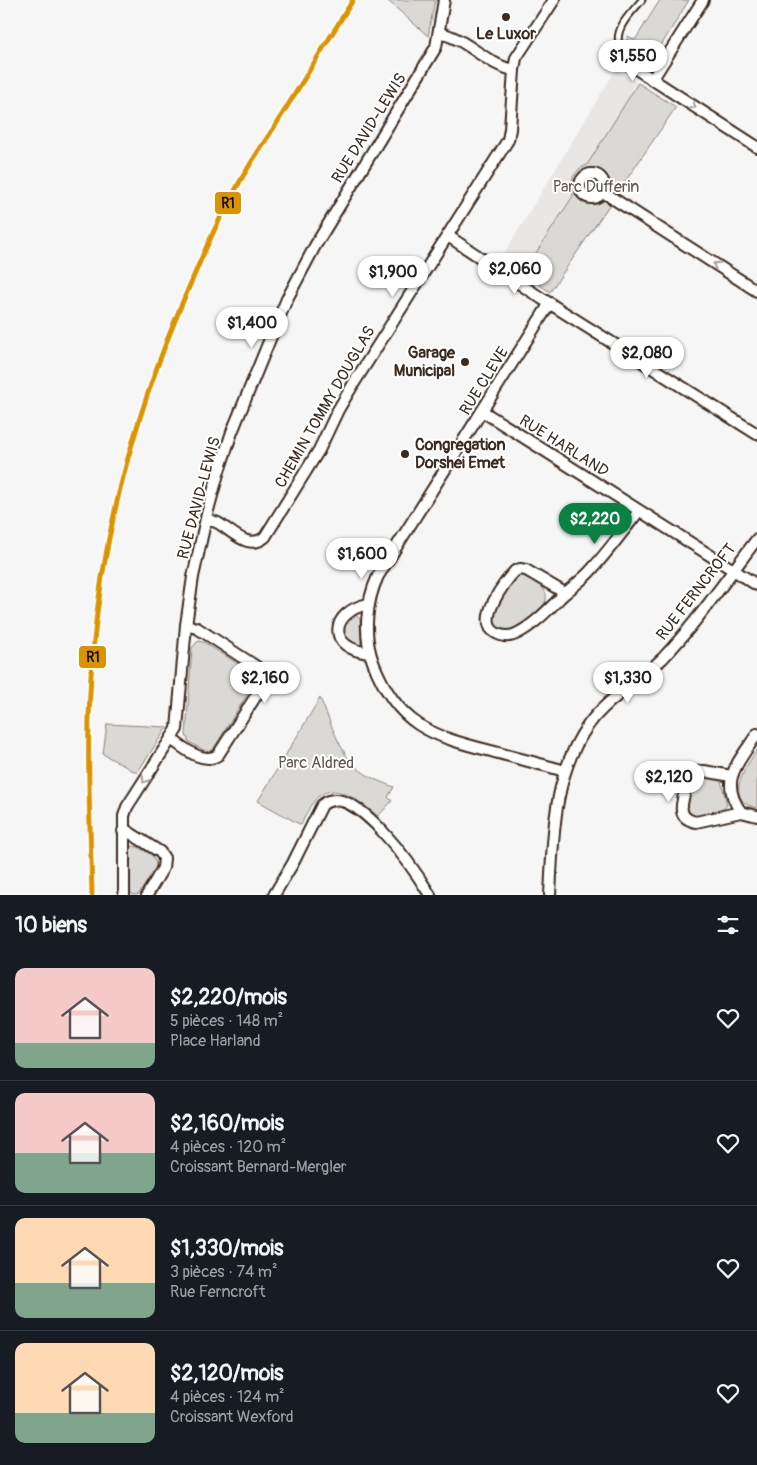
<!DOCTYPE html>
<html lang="fr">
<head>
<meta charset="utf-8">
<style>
  :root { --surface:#171b24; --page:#20242c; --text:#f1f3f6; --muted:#9ea1a6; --line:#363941; --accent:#0b8043 }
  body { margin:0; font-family:Pangolin,sans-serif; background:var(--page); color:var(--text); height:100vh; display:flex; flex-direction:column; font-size:19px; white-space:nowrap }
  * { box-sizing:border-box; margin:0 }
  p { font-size:16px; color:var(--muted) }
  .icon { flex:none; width:28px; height:28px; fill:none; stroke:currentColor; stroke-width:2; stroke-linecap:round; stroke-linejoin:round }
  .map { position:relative; height:895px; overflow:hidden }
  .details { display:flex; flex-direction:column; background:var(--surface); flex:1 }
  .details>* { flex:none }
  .price { position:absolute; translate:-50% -42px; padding:0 11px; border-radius:18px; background:#fff; color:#222; font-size:16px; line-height:32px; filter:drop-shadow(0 1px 2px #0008) }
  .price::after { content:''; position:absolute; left:50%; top:30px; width:15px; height:11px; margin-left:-8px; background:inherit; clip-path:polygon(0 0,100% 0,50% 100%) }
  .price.active { background:var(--accent); color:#fff }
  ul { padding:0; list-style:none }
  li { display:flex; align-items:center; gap:15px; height:125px; padding:0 15px }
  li+li { border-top:1px solid var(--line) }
  li span { display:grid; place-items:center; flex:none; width:140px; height:100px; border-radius:10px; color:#555 }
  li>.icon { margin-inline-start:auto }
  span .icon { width:60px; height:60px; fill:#fffc; stroke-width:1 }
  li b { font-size:21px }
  h2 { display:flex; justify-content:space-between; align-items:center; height:60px; padding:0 15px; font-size:21px }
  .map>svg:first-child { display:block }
</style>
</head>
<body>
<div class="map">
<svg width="757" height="895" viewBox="0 0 757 895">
  <rect width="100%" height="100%" fill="#f7f6f6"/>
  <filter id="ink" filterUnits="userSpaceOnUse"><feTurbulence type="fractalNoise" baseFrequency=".02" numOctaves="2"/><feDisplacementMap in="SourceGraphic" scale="10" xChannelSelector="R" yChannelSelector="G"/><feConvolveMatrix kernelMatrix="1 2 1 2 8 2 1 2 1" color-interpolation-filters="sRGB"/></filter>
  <g filter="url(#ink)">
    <path fill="#e9e7e6" d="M616,69L638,83L571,191L573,195L523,273L502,257Z"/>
    <g fill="#dbd9d6" stroke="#8b827a">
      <path d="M387,0H435L428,36Z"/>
      <path d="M660,0H689L651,62L645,64L627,50L626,42L628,36L635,40Z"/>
      <path d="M638,83L676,107L550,292L523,273L573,196C568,182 574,170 587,165Z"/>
      <path d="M518,576C526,575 530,579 536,582C562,600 532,616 517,627C513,630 508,632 503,630C484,624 499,605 505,595C509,588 513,581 518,576Z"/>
      <path d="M353,613L360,619L361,644L359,647L349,643C340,629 344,625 353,613Z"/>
      <path d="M199,641L205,643L254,674L256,680L214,748L212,751L207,752L189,742L186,735L192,648L196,643Z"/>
      <path d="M320,698C328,716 341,755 356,767C368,777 380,782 394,787L388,797L392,801L378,816C361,803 333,777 314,801C308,808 305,817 301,825L258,801Z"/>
      <path d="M107,724L167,727L137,773L103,754Z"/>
      <path d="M757,750V808C722,800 746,767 757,750Z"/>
      <path d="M702,776L721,781L727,805C723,813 701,817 692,816L687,810C688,799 690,779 702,776Z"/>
      <path d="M132,846L138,847L152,855L156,863L155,870L138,895H133L130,891L129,853Z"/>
    </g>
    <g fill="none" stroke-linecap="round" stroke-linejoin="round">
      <g stroke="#3b2a1e" stroke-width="9">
        <path id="lane" d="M627,63C608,34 623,22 642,0"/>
      </g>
      <g stroke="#3b2a1e" stroke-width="14">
        <g id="street">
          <path d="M627,63L757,147"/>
          <path d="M514,70L516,58L554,0"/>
          <path d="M652,80L703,0"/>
          <circle cx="592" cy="186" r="12"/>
          <path d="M603,192L757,291"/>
          <path d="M448,236L541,298L757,434"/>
          <path d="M550,303L378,576C366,602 363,635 373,662C397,725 431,736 491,751C516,758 541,764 565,771"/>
          <path d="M482,411L757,585"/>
          <path d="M206,519C210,521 214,521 218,523C232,531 249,551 265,537L319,450L338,410L354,383L508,140L510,129L514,70C486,65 467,38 439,33"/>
          <path d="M565,593L526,570L520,569L515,571C504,582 475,622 496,633C503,637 511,637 518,633C534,625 549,609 562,596C572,587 584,579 593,568C609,550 624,530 639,511"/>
          <path d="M368,604C330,612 326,649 370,653"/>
          <path d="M757,734C739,762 718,780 741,812L757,816"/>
          <path d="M171,739C184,748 203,765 218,755L261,688C263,679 264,674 257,667L197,628L186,625"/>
          <path d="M731,776L704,771L692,773C687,778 686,784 685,791C681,806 677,818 696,822L741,812"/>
          <path d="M123,831H127L160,852L164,858L163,868L147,895"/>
          <path d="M124,895V816L127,807L177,729L186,625L193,577L207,514L218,474L232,432L270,339L287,299L315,246L436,47L444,0"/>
          <path d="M274,895L293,863L322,805C353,778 416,872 430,895"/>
          <path d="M550,895C553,837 553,773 589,724C609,697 640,681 663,658C698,621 727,578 757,539"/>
        </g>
      </g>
      <use href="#lane" stroke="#fff" stroke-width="5"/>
      <use href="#street" stroke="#fff" stroke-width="10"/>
      <g stroke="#fff" stroke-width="9">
        <path id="rail-1" d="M92,895C90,814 85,732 93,651C104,522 141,395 193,278C206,247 220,216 237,187C248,166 262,146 275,126C301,84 327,42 353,0"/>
      </g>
      <use href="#rail-1" stroke="#db9304" stroke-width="5"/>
    </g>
    <defs><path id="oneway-chevron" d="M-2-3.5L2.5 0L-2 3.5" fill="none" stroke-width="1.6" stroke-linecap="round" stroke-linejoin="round" transform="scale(1.25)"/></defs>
    <g stroke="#a79f9a">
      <use href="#oneway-chevron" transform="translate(693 106) rotate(33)"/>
      <use href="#oneway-chevron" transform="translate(716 265) rotate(-147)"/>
      <use href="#oneway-chevron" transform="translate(145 780) rotate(123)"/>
    </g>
  </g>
  <g fill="#3b2a1e" stroke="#fff" stroke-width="2">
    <circle cx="506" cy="17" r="5"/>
    <circle cx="465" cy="362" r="5"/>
    <circle cx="405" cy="454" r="5"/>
  </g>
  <g text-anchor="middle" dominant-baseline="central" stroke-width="4" stroke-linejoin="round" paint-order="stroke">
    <g font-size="16" font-weight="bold" fill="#3b2a1e" stroke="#fff">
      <text x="506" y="34">Le Luxor</text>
      <text x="455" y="353" text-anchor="end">Garage<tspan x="455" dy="18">Municipal</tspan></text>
      <text x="415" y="445" text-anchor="start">Congregation<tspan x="415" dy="18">Dorshei Emet</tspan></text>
    </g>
    <g font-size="16" fill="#3b2a1e" stroke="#fff">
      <text transform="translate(369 128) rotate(-58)">RUE DAVID-LEWIS</text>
      <text transform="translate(484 381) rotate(-58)">RUE CLEVE</text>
      <text transform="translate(325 407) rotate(-60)">CHEMIN TOMMY DOUGLAS</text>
      <text transform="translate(564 446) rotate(32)">RUE HARLAND</text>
      <text transform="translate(199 498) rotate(-75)">RUE DAVID-LEWIS</text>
      <text transform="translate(696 592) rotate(-52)">RUE FERNCROFT</text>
    </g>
    <g font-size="16" fill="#63564c" stroke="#fff">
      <text x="596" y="187">Parc Dufferin</text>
      <text x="316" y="763">Parc Aldred</text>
    </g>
  </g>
  <g stroke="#fff" stroke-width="2">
    <rect x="214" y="191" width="28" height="24" rx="5" fill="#db9304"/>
    <rect x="78" y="645" width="29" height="24" rx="5" fill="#db9304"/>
  </g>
  <g font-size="14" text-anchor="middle" font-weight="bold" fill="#111">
    <text x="228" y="208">R1</text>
    <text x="93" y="662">R1</text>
  </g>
</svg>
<b class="price" style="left:633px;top:82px">$1,550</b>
<b class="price" style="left:515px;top:295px">$2,060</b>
<b class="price" style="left:393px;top:298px">$1,900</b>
<b class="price" style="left:252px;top:349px">$1,400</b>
<b class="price" style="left:647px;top:379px">$2,080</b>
<b class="price active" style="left:595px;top:545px">$2,220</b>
<b class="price" style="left:362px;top:580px">$1,600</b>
<b class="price" style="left:265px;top:704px">$2,160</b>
<b class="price" style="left:628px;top:704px">$1,330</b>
<b class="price" style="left:669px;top:803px">$2,120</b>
</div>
<section class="details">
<h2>10 biens<svg class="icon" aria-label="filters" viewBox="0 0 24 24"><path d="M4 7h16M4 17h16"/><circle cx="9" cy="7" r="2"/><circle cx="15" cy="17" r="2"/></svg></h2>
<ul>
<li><span style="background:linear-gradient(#f6c9c9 75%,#7fa58c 0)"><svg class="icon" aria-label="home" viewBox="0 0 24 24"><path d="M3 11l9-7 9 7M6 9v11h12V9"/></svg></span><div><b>$2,220/mois</b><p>5 pièces · 148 m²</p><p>Place Harland</p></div><svg class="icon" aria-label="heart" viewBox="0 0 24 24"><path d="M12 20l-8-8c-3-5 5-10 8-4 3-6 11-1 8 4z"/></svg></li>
<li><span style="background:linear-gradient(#f6c9c9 60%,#7fa58c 0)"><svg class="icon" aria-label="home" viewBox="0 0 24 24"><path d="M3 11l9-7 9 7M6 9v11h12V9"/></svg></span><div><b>$2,160/mois</b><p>4 pièces · 120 m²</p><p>Croissant Bernard-Mergler</p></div><svg class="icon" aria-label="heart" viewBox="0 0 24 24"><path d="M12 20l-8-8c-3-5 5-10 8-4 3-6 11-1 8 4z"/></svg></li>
<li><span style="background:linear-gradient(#ffd9b3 65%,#7fa58c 0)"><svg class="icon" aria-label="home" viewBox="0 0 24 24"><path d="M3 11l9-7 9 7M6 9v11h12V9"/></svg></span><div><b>$1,330/mois</b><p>3 pièces · 74 m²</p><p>Rue Ferncroft</p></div><svg class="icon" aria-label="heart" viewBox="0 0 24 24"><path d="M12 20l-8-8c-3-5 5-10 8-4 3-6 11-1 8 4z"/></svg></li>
<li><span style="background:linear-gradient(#ffd9b3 70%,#7fa58c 0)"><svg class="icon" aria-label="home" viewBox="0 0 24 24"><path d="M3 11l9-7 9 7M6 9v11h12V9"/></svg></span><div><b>$2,120/mois</b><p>4 pièces · 124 m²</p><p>Croissant Wexford</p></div><svg class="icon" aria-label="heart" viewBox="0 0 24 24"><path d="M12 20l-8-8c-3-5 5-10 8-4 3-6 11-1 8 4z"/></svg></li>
</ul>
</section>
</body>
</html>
